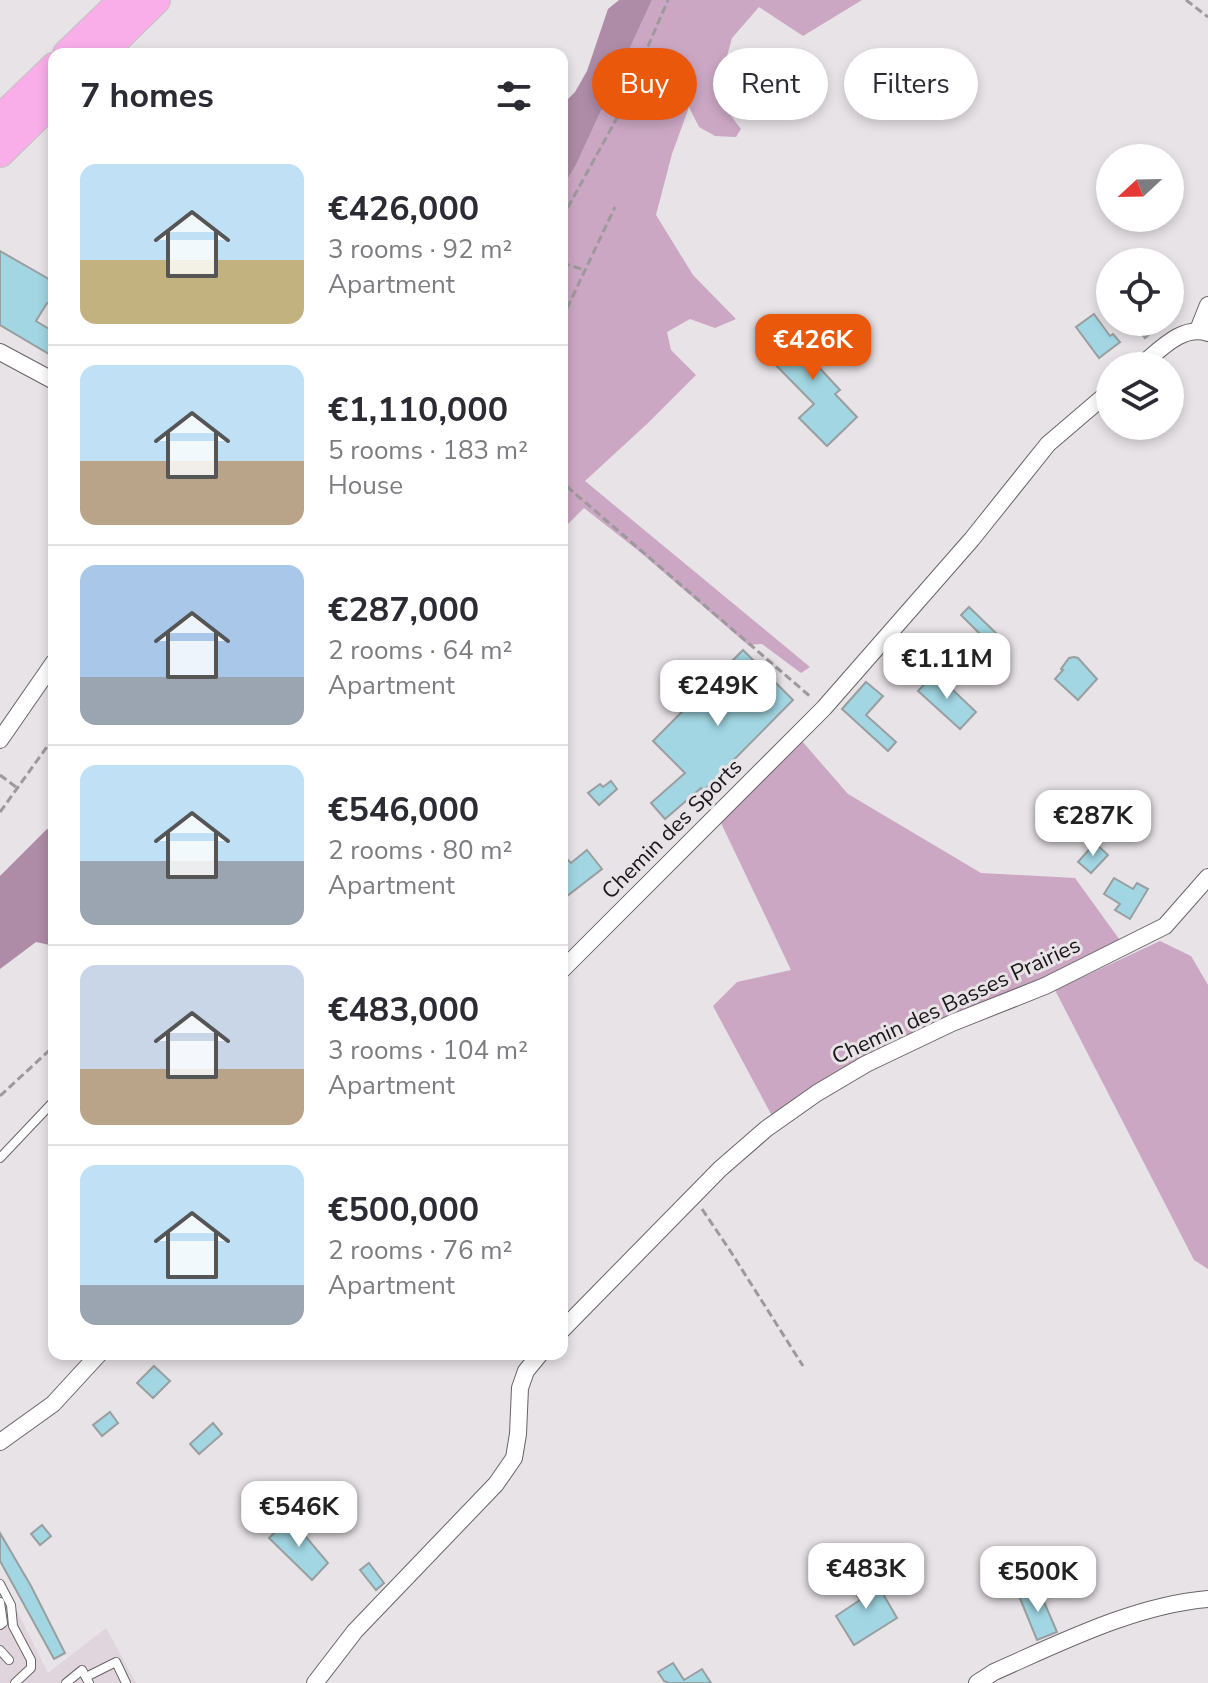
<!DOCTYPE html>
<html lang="en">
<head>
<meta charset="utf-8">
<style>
  :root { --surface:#fff; --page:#f7f7f7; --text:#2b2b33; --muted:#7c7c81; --line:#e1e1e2; --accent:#ea580c }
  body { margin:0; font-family:"Nunito Sans",sans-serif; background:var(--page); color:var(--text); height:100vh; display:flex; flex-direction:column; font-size:30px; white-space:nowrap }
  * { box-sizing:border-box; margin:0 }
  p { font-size:26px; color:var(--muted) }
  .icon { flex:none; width:44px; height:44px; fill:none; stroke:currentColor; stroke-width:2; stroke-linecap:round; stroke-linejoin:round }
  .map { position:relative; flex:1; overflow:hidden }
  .sheet { position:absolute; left:48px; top:48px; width:520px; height:1312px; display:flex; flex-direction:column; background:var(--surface); border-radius:16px; box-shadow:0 4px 12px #0003 }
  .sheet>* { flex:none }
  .banner { position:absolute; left:592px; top:48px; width:496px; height:72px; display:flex; gap:16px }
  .needle { width:52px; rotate:248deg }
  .tools { position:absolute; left:1096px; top:144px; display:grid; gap:16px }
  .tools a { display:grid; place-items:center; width:88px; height:88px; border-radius:50%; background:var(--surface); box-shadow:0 4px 12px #0003; font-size:40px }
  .price { position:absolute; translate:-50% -68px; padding:0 18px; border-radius:16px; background:#fff; color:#222; font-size:26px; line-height:52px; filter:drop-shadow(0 2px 4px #0008) }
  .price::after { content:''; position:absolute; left:50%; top:48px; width:24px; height:18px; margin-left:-12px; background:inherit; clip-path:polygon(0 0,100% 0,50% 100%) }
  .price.active { background:var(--accent); color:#fff }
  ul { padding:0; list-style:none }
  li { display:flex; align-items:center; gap:24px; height:200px; padding:0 32px }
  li+li { border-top:2px solid var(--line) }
  li span { display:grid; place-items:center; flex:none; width:224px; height:160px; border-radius:16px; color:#555 }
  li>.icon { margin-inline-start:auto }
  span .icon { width:96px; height:96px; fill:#fffc; stroke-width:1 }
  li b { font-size:34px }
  h2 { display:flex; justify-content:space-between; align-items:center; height:96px; padding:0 32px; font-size:34px }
  .tag { padding:0 28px; border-radius:36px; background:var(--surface); box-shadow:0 4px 12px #0003; font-size:28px; line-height:72px }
  .tag.active { background:var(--accent); color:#fff }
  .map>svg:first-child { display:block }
</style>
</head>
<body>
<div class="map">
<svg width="1208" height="1683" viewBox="0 0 1208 1683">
  <rect width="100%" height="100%" fill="#e8e3e7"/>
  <path fill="#e0d4dd" d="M0,1577L48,1673L106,1628L136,1683H0Z"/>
  <g fill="#cba7c3">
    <path d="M652,0H862L803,36L759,7L732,38L716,96L741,129L736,137L715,136L699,127L689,107L672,154L656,215L693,275L736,319L715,328L690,319L667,332L671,350L696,375L648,423L585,481L810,667L801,673L762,644L748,645L640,552L584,508L562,530V188L576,165Z"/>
    <path d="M801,740L848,794L981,873L1075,878L1122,943L772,1116L713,1006L737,982L791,970L721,823Z"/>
    <path d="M1160,941L1191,956L1208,985V1269L1194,1260L1055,990Z"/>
  </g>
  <g fill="#ae8ca7">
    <path d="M619,0H652L576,165L562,188V105L575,92L587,71L608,9Z"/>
    <path d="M47,829L54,831V946L36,942L0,969V876Z"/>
  </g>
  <g fill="#a1d6e2" stroke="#999fa0" stroke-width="2">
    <path d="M0,251L54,282V307L47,303L36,321L54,332V357L0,325Z"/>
    <path d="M1094,314L1110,336L1113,334L1120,342L1099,358L1076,327Z"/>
    <path d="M1132,322H1164L1145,338Z"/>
    <path d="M831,326L842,341L815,363L840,390L835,394L857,417L827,446L799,418L814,404L761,350L783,330L803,351Z"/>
    <path d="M969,607L997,634L989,643L961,615Z"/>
    <path d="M743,650L793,700L703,791L701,788L665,819L651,803L685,773L653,741Z"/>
    <path d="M1074,657L1078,658L1097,679L1078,700L1055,679L1063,670L1061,669L1069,658Z"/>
    <path d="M935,673L976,712L960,729L918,691Z"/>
    <path d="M866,682L883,696L866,715L896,742L888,751L842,709Z"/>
    <path d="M611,781L617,789L599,805L588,793L600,784L603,787Z"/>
    <path d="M1095,843L1108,855L1091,873L1078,862Z"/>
    <path d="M587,850L602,869L562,900V854L571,863Z"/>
    <path d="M1114,878L1133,889L1137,883L1148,889L1130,919L1115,910L1120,904L1104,894Z"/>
    <path d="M154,1366L170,1381L153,1398L137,1383Z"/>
    <path d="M110,1412L118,1423L102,1436L93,1425Z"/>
    <path d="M213,1423L222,1434L199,1454L190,1444Z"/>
    <path d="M290,1518L328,1563L312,1580L269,1538Z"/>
    <path d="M42,1525L51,1536L40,1545L31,1534Z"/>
    <path d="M0,1533L31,1586L65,1653L54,1659L0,1561Z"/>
    <path d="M369,1563L384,1583L376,1590L360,1570Z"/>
    <path d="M855,1567L872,1591L879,1587L897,1618L854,1645L836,1616L860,1600L857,1595L860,1593L847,1573Z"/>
    <path d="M1038,1588L1057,1632L1037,1640L1019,1596Z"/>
    <path d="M673,1663L684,1680L702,1669L711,1683H669L664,1681L658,1672Z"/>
  </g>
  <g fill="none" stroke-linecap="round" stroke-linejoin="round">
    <g stroke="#696468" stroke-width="10">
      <g id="lane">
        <path d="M0,1158L54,1101"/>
        <path d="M0,1584L11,1605L13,1626L31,1660V1668L15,1683"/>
        <path d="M0,1602L3,1623L0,1625"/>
        <path d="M0,1650L9,1660"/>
        <path d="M86,1677L116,1662L126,1683"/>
        <path d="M66,1683L82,1670L89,1683"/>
      </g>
    </g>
    <g stroke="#696468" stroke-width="18">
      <g id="street">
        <path d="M1198,330L1208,305"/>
        <path d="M0,352L54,381"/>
        <path d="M1140,366C1159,351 1182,324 1208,333"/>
        <path d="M0,740L54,662"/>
        <path d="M562,970L824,708L972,539L1048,444L1110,391"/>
        <path d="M562,1330L720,1169L766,1129L817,1093L866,1064L952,1023L1045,986L1165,926L1208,877"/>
        <path d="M0,1442L53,1404L99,1354"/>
        <path d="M315,1683L355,1631L496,1484L514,1458L518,1434L520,1388L526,1371L540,1354"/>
        <path d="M977,1683L994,1672C1060,1643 1135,1605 1208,1599"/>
      </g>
    </g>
    <g stroke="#c3c3c3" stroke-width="30">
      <g id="highway">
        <path d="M67,54L123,0"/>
        <path d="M101,54L156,0"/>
        <path d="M0,119L54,67"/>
        <path d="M0,153L54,100"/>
      </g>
    </g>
    <g stroke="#9d999c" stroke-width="3" stroke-dasharray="8 4" stroke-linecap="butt">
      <path d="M1186,0L1208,17"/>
      <path d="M562,218L618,116L668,0"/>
      <path d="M562,263L585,270"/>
      <path d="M562,319L615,207"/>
      <path d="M562,476L564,484L812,698"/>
      <path d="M0,775L16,787"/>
      <path d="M0,812L54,737"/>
      <path d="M0,1096L54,1046"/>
      <path d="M702,1209L729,1249L803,1366"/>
    </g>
    <use href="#lane" stroke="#fff" stroke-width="8"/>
    <use href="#street" stroke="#fff" stroke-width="16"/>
    <use href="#highway" stroke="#f9aeea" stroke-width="28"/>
  </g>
  <g text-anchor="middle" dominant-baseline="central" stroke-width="6" stroke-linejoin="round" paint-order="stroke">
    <g font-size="22" fill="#191718" stroke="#e8e3e7">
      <text transform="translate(672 829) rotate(-45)">Chemin des Sports</text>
      <text transform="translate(956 1001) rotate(-25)">Chemin des Basses Prairies</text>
    </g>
  </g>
</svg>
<div class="tools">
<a><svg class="needle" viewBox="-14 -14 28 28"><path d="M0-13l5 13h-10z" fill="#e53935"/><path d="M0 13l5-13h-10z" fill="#7c7c81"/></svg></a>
<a><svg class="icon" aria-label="locate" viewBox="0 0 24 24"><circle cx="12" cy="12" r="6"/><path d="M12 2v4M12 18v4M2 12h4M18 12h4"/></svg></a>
<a><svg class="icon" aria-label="layers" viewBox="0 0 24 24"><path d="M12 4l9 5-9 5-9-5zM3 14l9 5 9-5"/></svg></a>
</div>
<b class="price active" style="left:813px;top:382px">€426K</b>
<b class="price" style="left:947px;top:701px">€1.11M</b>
<b class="price" style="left:718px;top:728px">€249K</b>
<b class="price" style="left:1093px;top:858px">€287K</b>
<b class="price" style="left:299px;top:1549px">€546K</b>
<b class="price" style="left:866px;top:1611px">€483K</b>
<b class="price" style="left:1038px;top:1614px">€500K</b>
<div class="banner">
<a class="tag active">Buy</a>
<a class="tag">Rent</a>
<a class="tag">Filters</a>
</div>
<section class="sheet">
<h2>7 homes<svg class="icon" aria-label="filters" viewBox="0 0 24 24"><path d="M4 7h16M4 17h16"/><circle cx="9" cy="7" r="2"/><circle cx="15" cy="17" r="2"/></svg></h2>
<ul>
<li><span style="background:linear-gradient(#bfe0f5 60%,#c2b280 0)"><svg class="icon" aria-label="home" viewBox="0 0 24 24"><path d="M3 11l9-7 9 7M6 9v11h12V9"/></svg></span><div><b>€426,000</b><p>3 rooms · 92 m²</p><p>Apartment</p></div></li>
<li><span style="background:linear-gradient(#bfe0f5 60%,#b9a48a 0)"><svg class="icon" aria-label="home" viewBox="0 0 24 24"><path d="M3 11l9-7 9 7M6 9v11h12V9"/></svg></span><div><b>€1,110,000</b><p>5 rooms · 183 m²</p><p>House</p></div></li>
<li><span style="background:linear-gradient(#a9c7e8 70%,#9aa5b1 0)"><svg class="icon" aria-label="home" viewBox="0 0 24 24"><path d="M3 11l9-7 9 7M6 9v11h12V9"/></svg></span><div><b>€287,000</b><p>2 rooms · 64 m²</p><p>Apartment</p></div></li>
<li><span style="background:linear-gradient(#bfe0f5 60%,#9aa5b1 0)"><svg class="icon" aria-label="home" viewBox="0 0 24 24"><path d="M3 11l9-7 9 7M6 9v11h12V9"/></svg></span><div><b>€546,000</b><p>2 rooms · 80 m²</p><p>Apartment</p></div></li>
<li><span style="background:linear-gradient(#c9d6e8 65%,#b9a48a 0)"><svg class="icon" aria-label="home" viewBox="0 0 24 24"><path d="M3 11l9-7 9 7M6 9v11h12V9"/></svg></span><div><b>€483,000</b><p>3 rooms · 104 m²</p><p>Apartment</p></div></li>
<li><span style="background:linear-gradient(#bfe0f5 75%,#9aa5b1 0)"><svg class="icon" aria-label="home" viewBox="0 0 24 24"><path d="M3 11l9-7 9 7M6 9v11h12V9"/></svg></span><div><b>€500,000</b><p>2 rooms · 76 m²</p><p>Apartment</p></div></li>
</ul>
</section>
</div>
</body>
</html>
